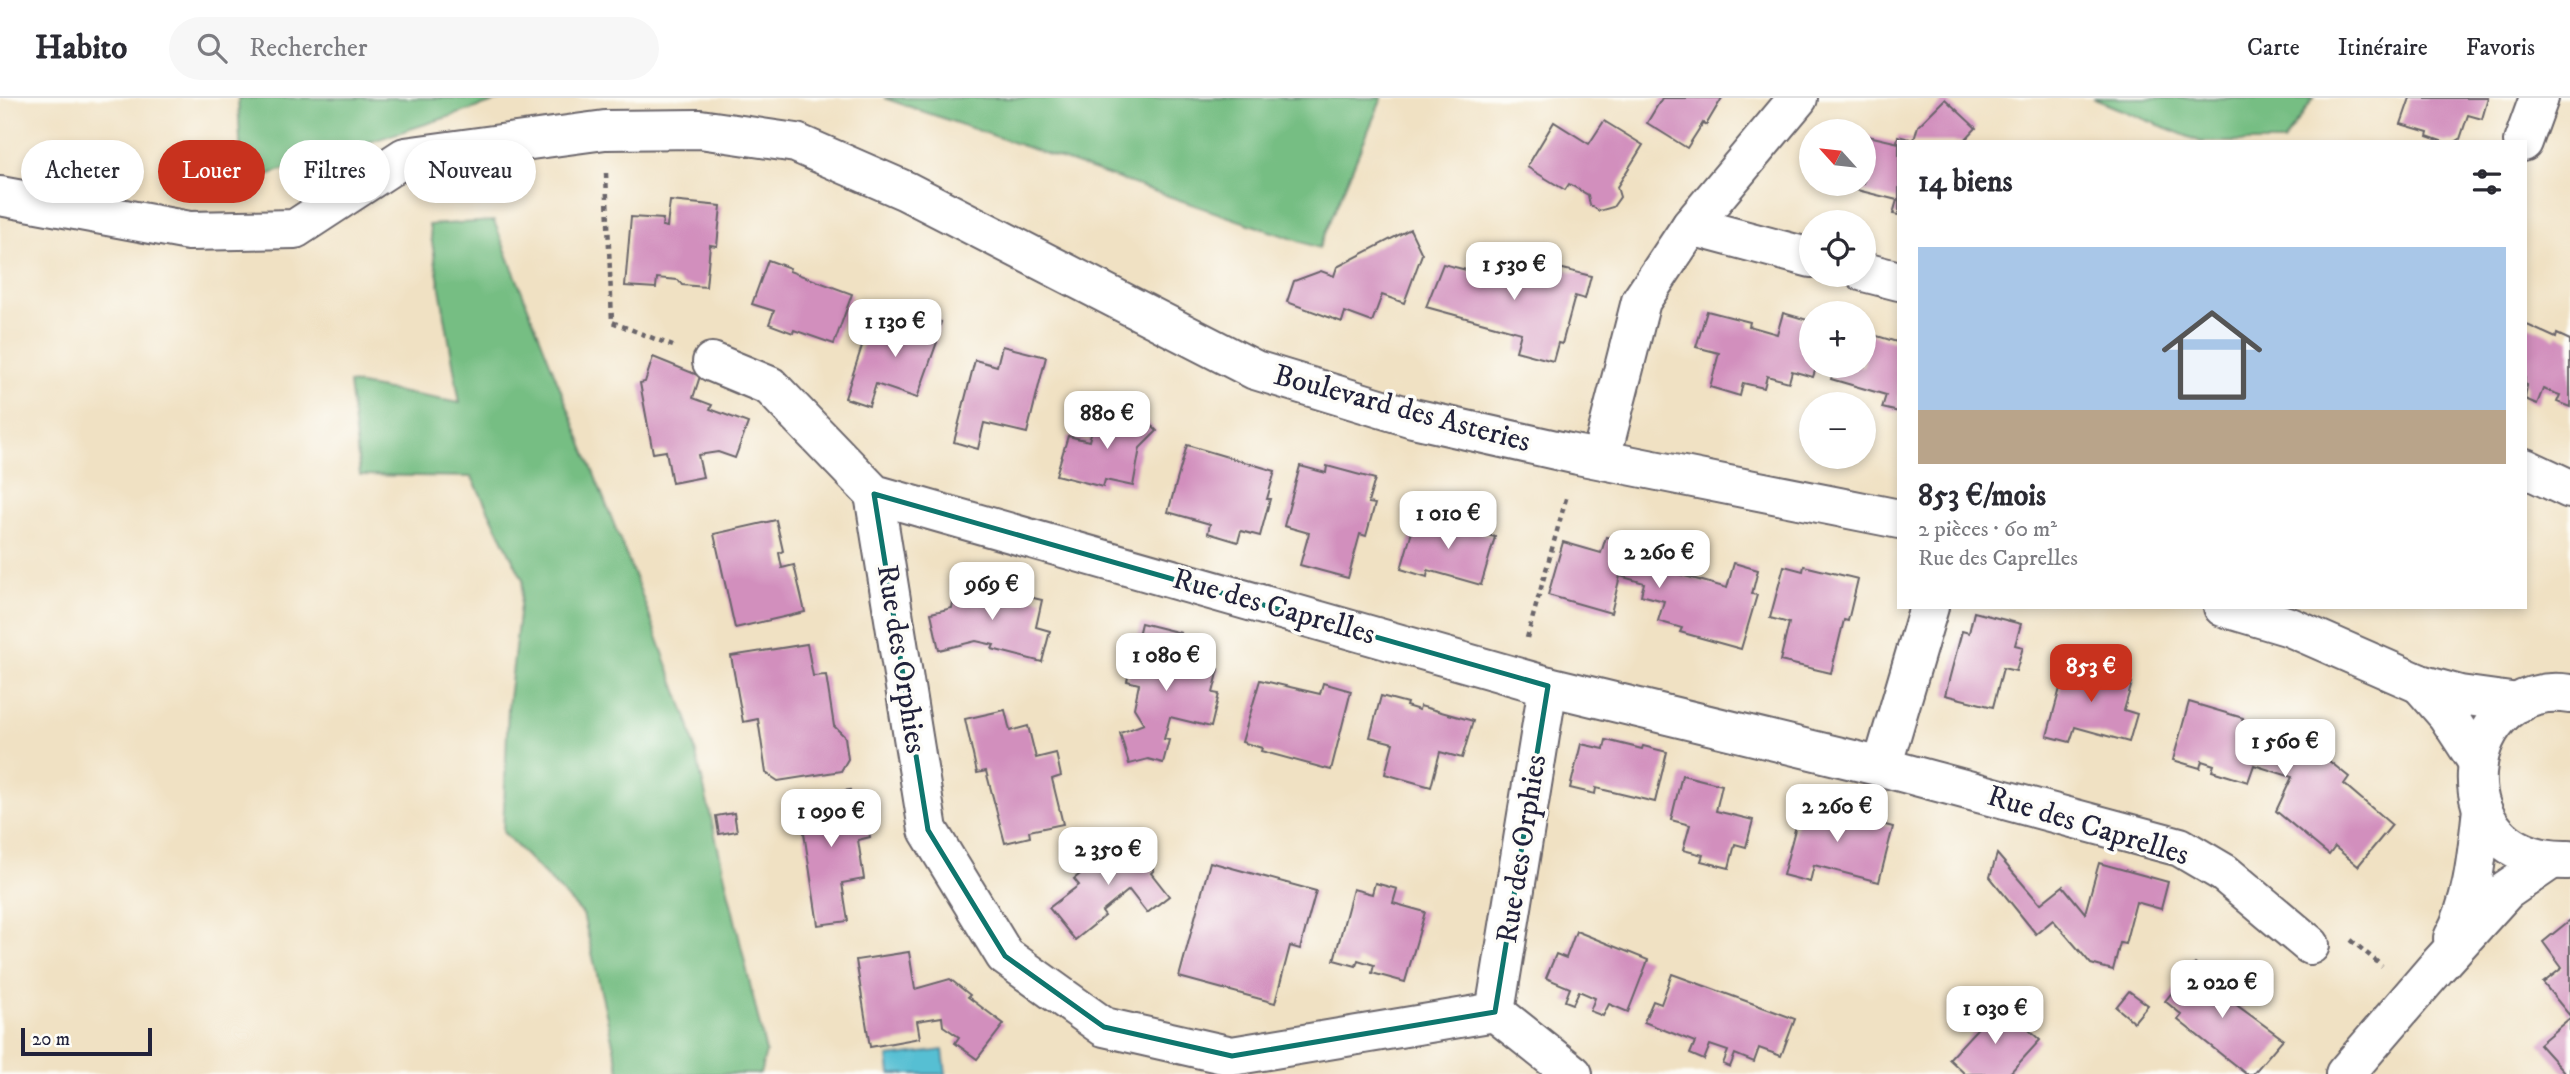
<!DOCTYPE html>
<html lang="fr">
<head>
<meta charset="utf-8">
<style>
  :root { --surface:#fff; --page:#f7f7f7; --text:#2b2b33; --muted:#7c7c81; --line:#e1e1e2; --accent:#c8321e }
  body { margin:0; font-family:"IM FELL DW Pica",serif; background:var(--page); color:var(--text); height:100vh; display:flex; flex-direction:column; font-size:26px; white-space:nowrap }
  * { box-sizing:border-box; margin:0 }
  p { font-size:23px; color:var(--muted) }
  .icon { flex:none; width:38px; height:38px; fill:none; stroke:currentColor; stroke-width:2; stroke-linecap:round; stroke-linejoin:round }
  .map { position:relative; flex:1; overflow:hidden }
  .sheet { position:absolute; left:1897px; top:42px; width:630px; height:469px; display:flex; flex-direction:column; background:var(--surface); border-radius:0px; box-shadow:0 4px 10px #0003 }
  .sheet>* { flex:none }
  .top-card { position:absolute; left:21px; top:42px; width:665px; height:63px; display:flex; gap:14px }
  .needle { width:46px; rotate:297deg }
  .controls { position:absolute; left:1799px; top:21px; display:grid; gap:14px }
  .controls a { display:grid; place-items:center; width:77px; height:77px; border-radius:50%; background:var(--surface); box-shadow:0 4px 10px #0003; font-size:35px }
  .scale { position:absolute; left:21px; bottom:18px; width:131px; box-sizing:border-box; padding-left:7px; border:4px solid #22223b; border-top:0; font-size:19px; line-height:24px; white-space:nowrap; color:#22223b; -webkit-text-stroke:5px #fdfcf7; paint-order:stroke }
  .price { position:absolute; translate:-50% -60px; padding:0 16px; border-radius:14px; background:#fff; color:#222; font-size:23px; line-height:46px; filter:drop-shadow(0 2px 4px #0008) }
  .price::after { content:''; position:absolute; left:50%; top:42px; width:21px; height:16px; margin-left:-10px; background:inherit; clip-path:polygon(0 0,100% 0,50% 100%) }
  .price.current { background:var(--accent); color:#fff }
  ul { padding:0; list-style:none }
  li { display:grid; align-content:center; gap:14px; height:371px; padding:0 21px }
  li span { display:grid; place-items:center; height:217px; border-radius:0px; color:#555 }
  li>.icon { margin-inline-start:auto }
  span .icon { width:126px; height:126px; fill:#fffc; stroke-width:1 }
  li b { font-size:30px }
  h2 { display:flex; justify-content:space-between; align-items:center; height:84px; padding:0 21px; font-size:30px }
  .tag { padding:0 24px; border-radius:32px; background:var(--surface); box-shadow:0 4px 10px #0003; font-size:24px; line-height:63px }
  .tag.current { background:var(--accent); color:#fff }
  header { display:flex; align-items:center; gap:42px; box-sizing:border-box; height:98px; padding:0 35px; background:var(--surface); border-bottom:2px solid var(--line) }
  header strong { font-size:33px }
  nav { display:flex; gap:38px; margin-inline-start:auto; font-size:24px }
  .search { width:490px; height:63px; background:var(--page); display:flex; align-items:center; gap:18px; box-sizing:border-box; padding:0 24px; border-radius:38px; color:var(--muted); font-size:26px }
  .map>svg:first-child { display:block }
</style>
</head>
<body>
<header>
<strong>Habito</strong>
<div class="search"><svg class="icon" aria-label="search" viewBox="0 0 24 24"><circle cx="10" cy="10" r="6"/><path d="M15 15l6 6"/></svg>Rechercher</div>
<nav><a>Carte</a><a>Itinéraire</a><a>Favoris</a></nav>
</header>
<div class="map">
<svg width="2570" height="976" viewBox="0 0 2570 976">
  <rect width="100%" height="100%" fill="#fdfcf7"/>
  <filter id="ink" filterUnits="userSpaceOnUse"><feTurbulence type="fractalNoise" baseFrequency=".0143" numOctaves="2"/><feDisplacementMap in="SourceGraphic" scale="14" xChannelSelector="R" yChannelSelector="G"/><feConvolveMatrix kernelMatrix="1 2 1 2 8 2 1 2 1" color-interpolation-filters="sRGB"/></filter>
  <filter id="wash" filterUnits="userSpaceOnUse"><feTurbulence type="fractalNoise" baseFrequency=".00686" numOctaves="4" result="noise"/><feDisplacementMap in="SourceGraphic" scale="28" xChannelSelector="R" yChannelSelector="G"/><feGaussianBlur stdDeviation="1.57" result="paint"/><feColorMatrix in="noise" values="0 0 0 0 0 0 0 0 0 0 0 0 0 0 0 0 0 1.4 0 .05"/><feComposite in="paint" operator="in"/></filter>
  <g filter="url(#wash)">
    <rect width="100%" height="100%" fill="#f0e1c3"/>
    <g fill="#76be83" stroke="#4c705f" stroke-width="2">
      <path d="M238,0H507L242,85Z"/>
      <path d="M884,0H1382L1319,150Z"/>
      <path d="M2092,0H2314L2283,44H2201Z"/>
      <path d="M494,123L640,492L689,626L766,954L760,976H620L583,816L503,734L508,610L523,482L472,379L360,377L349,285L460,305L429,127Z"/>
    </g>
    <path fill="#56bfd3" stroke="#3c7087" stroke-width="2" d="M943,952L946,976H890L888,959Z"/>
    <g id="blocks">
      <g fill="#d28fbd">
        <path d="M1662,0H1722L1706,27L1703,25L1687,50L1647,25Z"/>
        <path d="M2410,0H2488L2482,21L2468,17L2460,41L2455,44H2444L2427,38L2428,34L2401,26Z"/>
        <path d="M1945,1L1976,30L1963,44H1897L1898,38L1914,42L1918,28Z"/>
        <path d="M1604,23L1643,47L1617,89L1620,99L1613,109L1599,113L1590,107L1588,97L1569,86L1565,92L1527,69L1554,24L1589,46Z"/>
        <path d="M1864,37L1899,45V117L1893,116L1897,102L1845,89L1846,86H1864Z"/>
        <path d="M670,103L721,108L717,148L710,147L706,189L682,187L678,182L657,180L656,190L625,188L631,119L663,121L662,128L667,129Z"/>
        <path d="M1410,131L1422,156L1404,205L1382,197L1372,224L1345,214L1342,224L1287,204L1294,183L1321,173L1334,178L1337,169Z"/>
        <path d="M1532,155L1555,169L1591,178L1585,201L1575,198L1562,246L1558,245L1553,263L1516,253L1521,235L1426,209L1443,166L1478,175L1479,169L1525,181Z"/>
        <path d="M768,162L790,170L789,173L852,196L834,246L794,232L793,235L769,226L774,213L752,206Z"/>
        <path d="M900,211L941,224L935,243L937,244L917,300L876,286L869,308L845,300L866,236L889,243Z"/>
        <path d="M1707,213L1750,224L1749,228L1777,236L1783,215L1811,223V268H1864V234L1897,244L1899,239V314L1882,310L1886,297L1831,281L1833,275L1816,270L1813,279L1792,273L1789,284L1767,278L1764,290L1743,285L1740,298L1710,289L1719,255L1696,249Z"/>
        <path d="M2525,226L2556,240L2557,236L2570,242V309L2557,304L2560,297L2543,291L2537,306L2525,301L2527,287L2525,286Z"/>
        <path d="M1002,248L1046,259L1027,335L984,325L978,351L954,344L975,262L997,268Z"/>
        <path d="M653,259L700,278L693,300L712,307L710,311L748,325L735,360L718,354L698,357L703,379L672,385L666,353L653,355L640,285L645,284Z"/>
        <path d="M1131,308L1157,333L1140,350L1133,388L1105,382L1103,389L1056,377L1068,338L1089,343L1095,319L1116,324Z"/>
        <path d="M1187,347L1275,373L1267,401H1270L1260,438L1241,433L1238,444L1208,435L1210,426L1168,414Z"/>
        <path d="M1300,368L1326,375L1327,368L1375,381L1368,405L1375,406L1366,438L1360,436L1348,480L1300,467L1309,435L1284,428Z"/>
        <path d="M1443,415L1457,418L1463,430L1495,439L1481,487L1428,472L1427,479L1401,471L1415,423L1439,430Z"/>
        <path d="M776,422L783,453L779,455L782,470L794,467L805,514L735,530L714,436Z"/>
        <path d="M1606,439L1632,446L1627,462L1649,467L1653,453L1676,459L1671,474L1727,490L1734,465L1758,472L1752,496L1757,497L1741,551L1680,534L1682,530L1658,523L1664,503L1641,497L1644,485L1620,478L1611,515L1548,497L1563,444L1601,455Z"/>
        <path d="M1784,468L1803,473L1804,468L1858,481L1848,523L1844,522L1831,575L1780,563L1789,525L1770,520Z"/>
        <path d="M958,482L1042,502L1036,529L1050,533L1042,564L992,551L994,547L976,543L939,552L931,515L952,510Z"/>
        <path d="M1974,514L2021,526L2015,547L2023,549L2016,573L2003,570L1993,609L1945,597L1962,533L1969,535Z"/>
        <path d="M1141,525L1181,535L1175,560L1183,563L1184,559L1198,563L1197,566L1219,571L1213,595L1219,596L1211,629L1170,619L1164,641L1169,642L1163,665L1148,661L1129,666L1120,635L1144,626L1134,610L1139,586L1127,583Z"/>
        <path d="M807,546L813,578L826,577L834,628L845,639L848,661L841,673L778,683L766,675L758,621L743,624L731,558Z"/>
        <path d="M2068,561L2098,569L2097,575L2132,585L2124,612L2137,616L2129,644L2075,629L2070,644L2047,638Z"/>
        <path d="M1260,582L1320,596L1323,585L1351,593L1331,672L1261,653L1262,650L1242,644Z"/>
        <path d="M1381,598L1407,605L1406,608L1419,612L1420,608L1473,623L1462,660L1440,654L1431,689L1385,676L1393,645L1370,639Z"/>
        <path d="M2189,604L2243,620L2242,624L2308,646L2349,679L2344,686L2392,727L2358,768L2335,749L2329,757L2276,713L2292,679L2254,667L2248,684L2212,673L2214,667L2202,663L2200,670L2173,662Z"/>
        <path d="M1005,612L1010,633L1028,628L1036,660L1056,655L1061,678L1052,681L1063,726L1029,733L1030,739L1005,745L986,673L977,675L965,621Z"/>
        <path d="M1606,642L1642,651L1643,648L1667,654L1655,704L1596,690L1595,696L1570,690L1581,646L1604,651Z"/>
        <path d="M1682,677L1722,687L1716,713L1753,722L1746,749L1735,746L1729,770L1701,763L1703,757L1683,752L1690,727L1671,722Z"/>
        <path d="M850,692L854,717L866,715L870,739L858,742L864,781L842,785L848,823L818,827L803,728L794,729L790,702Z"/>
        <path d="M1802,705L1828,712L1829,707L1856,714L1855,719L1893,729L1879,784L1814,767L1810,784L1783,777Z"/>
        <path d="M734,715L737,733L719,736L716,718Z"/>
        <path d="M1128,738L1154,772L1151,775L1169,798L1147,815L1129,792L1102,814L1105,818L1075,842L1049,810L1079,787L1074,781L1095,764L1093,762L1094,753L1110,740L1116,747Z"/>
        <path d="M1997,756L2040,806L2063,788L2085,815L2099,765L2168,784L2161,811L2136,804L2125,846L2120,845L2113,872L2091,866L2053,822L2036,836L1990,779Z"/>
        <path d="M1210,764L1316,793L1300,851L1290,848L1275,905L1179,879Z"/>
        <path d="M1375,785L1397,791L1393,805L1425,814L1405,884L1372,875L1374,867L1358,862L1356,868L1334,862L1353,791L1372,796Z"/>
        <path d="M2570,822V918L2543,885L2562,870L2543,844Z"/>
        <path d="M1576,833L1648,862L1628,914L1609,906L1603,918L1590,913L1595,900L1579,893L1573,906L1565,903L1570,890L1546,880L1556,856L1566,860Z"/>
        <path d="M909,854L915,891L950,881L970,897L968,899L1004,926L977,961L955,945L959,939L943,928L942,919L917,923L920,940L870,949L856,862Z"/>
        <path d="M2195,866L2213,879L2217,874L2236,889L2227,900L2283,941L2253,976H2246L2178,922L2182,917L2165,903Z"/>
        <path d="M1672,876L1795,921L1781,958L1759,950L1754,964L1735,956L1730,969L1723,966L1728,953L1710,947L1704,962L1690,956L1695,944L1644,924L1653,903L1661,906Z"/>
        <path d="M2129,893L2148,907L2134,924L2116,909Z"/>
        <path d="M2000,906L2040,942L2009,976H1965L1949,961Z"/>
        <path d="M2570,920V976H2566L2539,946Z"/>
      </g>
    </g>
  </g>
  <g filter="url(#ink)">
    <use href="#blocks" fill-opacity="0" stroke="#6a656b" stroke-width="2"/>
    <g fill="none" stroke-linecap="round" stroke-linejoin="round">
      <g stroke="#6a656b" stroke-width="42">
        <g id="minor">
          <path d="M2523,44L2539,0"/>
          <path d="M0,98L189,133L295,131L405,59L605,32L700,31L796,45L906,93L1255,272L1413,320L1578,357L1899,421"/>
          <path d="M1691,128L1811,160"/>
          <path d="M1864,174L1899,183"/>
          <path d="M712,264L770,288L874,396L1548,588L1882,669L2180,749L2224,775L2310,847"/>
          <path d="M1601,360L1641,203L1691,128L1798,0"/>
          <path d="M2525,370L2570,391"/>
          <path d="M874,396L928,732L1005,858L1104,929L1232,958L1495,914L1548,588"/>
          <path d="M2223,509L2290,529L2420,586L2460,597L2518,605"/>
          <path d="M2420,586L2447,617L2477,663"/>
          <path d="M1882,669L1929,509"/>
          <path d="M1495,914L1573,976"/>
        </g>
      </g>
      <g stroke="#6a656b" stroke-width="42">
        <g id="secondary">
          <path d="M2568,762C2434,764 2459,578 2570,596"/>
          <path d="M2453,840C2474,801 2477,754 2482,711"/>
          <path d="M2345,976L2436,870L2506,793L2551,762"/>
        </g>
      </g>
      <g stroke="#6a656b" stroke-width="4.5" stroke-dasharray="5 5" stroke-linecap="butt">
        <path d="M606,75L612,224L673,248"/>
        <path d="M1527,540L1567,397"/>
        <path d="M2351,842L2382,868"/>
      </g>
      <use href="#minor" stroke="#fff" stroke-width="38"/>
      <use href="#secondary" stroke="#fff" stroke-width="38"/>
    </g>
  </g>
  <path fill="none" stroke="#0f766e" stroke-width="5" stroke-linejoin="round" d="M874,396L1548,588L1495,914L1232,958L1104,929L1005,858L928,732Z"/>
  <g text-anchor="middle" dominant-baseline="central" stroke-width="7" stroke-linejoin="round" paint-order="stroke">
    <g font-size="30" fill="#22223b" stroke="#fdfcf7">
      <text transform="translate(1402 311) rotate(15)">Boulevard des Asteries</text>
      <text transform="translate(1274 509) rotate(16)">Rue des Caprelles</text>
      <text transform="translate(901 561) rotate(81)">Rue des Orphies</text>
      <text transform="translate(2088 728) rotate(17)">Rue des Caprelles</text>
      <text transform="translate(1522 751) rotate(-81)">Rue des Orphies</text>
    </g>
  </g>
</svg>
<div class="controls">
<a><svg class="needle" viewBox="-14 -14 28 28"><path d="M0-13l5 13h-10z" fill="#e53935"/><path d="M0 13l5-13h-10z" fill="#7c7c81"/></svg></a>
<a><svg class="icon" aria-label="locate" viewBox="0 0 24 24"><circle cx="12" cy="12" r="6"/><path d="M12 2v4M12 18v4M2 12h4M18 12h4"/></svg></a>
<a>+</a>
<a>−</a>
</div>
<div class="scale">20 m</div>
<b class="price" style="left:1514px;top:204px">1 530 €</b>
<b class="price" style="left:895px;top:261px">1 130 €</b>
<b class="price" style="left:1107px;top:353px">880 €</b>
<b class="price" style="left:1448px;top:453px">1 010 €</b>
<b class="price" style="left:1659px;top:492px">2 260 €</b>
<b class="price" style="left:992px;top:524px">969 €</b>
<b class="price" style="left:1166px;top:595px">1 080 €</b>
<b class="price current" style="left:2091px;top:606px">853 €</b>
<b class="price" style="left:2285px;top:681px">1 560 €</b>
<b class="price" style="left:1837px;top:746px">2 260 €</b>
<b class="price" style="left:831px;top:751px">1 090 €</b>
<b class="price" style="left:1108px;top:789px">2 350 €</b>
<b class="price" style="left:2222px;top:922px">2 020 €</b>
<b class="price" style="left:1995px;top:948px">1 030 €</b>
<div class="top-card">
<a class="tag">Acheter</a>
<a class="tag current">Louer</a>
<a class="tag">Filtres</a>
<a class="tag">Nouveau</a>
</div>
<section class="sheet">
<h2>14 biens<svg class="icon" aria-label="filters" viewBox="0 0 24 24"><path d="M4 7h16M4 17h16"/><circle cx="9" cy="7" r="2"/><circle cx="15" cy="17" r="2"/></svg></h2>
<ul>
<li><span style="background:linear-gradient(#a9c7e8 75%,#b9a48a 0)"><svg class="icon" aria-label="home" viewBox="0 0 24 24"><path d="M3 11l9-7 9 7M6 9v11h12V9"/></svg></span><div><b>853 €/mois</b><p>2 pièces · 60 m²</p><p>Rue des Caprelles</p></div></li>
</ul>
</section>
</div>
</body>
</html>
